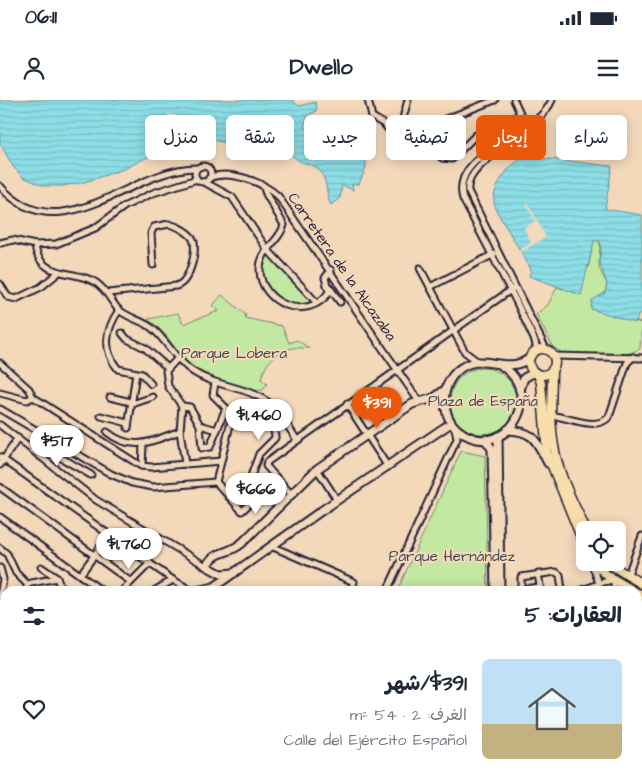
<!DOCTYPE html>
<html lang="ar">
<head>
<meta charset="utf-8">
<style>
  :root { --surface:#fff; --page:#f2f2f3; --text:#1f2937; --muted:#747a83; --accent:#ea580c }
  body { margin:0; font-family:"Architects Daughter","Playpen Sans Arabic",sans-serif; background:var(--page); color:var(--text); direction:rtl; height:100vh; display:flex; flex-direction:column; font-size:19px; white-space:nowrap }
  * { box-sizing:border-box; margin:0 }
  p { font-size:16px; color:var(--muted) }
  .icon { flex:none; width:28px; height:28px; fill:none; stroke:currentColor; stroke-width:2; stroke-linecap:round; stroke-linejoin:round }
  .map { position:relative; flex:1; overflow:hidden; direction:ltr }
  .sheet { position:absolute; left:0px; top:486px; width:642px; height:196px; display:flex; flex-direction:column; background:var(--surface); border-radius:15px 15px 0 0; box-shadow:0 2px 12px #0003; direction:rtl }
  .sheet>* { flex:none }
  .hud { position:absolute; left:15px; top:15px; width:612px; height:45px; direction:rtl; display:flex; gap:10px }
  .controls { position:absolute; left:576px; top:421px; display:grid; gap:10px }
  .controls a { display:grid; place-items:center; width:50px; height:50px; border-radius:8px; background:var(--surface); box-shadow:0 2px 12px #0003; font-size:25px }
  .price { position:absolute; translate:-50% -42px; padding:0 11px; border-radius:18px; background:#fff; color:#222; font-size:16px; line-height:32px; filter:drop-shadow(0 1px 2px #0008) }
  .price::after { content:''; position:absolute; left:50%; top:30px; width:15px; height:11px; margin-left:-8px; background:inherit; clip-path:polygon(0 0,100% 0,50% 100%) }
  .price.active { background:var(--accent); color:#fff }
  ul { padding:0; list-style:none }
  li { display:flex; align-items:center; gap:15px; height:125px; padding:0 20px }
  li span { display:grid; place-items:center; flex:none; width:140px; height:100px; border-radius:8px; color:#555 }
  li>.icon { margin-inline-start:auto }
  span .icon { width:60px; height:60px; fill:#fffc; stroke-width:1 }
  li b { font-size:21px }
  h2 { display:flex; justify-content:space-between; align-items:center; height:60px; padding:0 20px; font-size:21px }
  .pill { padding:0 18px; border-radius:8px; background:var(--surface); box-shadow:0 2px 12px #0003; font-size:18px; line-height:45px }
  .pill.active { background:var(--accent); color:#fff }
  .status { display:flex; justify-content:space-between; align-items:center; height:35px; padding:0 25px; background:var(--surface); direction:ltr }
  .status svg { height:14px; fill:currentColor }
  header { display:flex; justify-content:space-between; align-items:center; height:65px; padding:0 20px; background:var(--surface); font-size:22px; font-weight:800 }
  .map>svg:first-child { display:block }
</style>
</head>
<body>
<div class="status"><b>06:11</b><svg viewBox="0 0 49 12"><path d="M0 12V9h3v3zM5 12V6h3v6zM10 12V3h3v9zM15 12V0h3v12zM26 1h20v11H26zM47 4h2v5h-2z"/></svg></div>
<header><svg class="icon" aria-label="menu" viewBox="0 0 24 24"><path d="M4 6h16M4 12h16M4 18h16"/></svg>Dwello<svg class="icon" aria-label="person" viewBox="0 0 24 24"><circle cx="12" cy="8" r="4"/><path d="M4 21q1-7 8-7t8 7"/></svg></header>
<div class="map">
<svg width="642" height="682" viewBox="0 0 642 682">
  <defs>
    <pattern id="water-rules" width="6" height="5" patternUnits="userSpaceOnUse" patternTransform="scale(1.25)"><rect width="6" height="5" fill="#8ddee6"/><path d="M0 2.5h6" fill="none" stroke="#79bec6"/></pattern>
  </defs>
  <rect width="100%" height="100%" fill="#f3d8ba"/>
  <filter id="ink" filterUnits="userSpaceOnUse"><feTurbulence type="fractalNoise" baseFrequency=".02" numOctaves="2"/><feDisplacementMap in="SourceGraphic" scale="10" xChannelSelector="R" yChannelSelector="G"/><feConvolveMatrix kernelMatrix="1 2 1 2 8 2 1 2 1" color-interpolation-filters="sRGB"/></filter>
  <g filter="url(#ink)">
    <g fill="#c3e8a2" stroke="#72856e">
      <path d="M594,140L600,141L599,168L607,184L605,193L593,200L591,209L642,223L640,249L630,253L564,254L553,247L536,214L548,205L557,187L563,189L588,168Z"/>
      <path d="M267,149L317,203L297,208L268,194L260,168Z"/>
      <path d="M222,195L246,215L245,218L282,226L289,243L297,240L309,248C304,249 299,247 293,248C276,251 265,263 261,279L267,284L263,290C241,293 197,277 182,260C178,256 176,249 172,244C166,234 157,226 148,219L178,213L183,224L219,211L212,206Z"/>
      <circle cx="483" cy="301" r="33"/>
      <path d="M461,351L485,356L488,491H397Z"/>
      <path d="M642,600V658L639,661L638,605Z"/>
    </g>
    <g fill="url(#water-rules)" stroke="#6293a2">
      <path d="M0,0H292L299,6L315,2L317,8L315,12L308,15L304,27C319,38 343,46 359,33L365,35L366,67L359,84H352L353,90L342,85L340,98L331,105C325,96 329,80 318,69C313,63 304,65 298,60C290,55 282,43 274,41C264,38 256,46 245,45C222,44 200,36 177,33L152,55L124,69L85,82L63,86H44L23,77L14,68L0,44Z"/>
      <path d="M523,56L612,66L605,109L642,115V215L639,214L635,223L591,209L592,200L605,193L607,184L599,161L601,152L600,141H594L581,195L529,176L531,169L496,110C496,107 495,105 494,103C492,88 508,66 521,59Z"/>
    </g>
    <g fill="#f3d8ba">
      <path d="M168,14L183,17L201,37L177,33L166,19Z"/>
      <path d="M528,104L546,137L521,152L519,150L531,143L524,128L535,121L526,105Z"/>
    </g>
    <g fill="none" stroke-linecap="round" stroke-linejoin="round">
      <g stroke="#22223b" stroke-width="9">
        <g id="street">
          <path d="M368,0L372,17L384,24L400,43L421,51L429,48"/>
          <path d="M395,39L400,29L408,0"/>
          <path d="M515,39C500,51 465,70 468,91L547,251"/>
          <path d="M429,48L442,58L452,59L476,35L485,30L505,26L520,13L514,0"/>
          <path d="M429,48L439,24L443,20L495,0"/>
          <circle cx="203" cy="74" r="8"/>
          <path d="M209,78C229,69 263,82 278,96L418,300"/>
          <path d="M204,82L232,97L267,149L317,203"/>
          <path d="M263,85L266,94L284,125C280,141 261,149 260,168C259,204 308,223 329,192L325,178L331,170"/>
          <path d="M0,86C60,155 131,68 196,68"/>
          <path d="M0,143L13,140L35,145L56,144L95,128L125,106L153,93L197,79"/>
          <path d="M35,145C39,179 73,169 95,182C106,189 109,198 117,208C126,218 143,220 153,229C168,242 175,260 192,271C215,287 247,286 269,303C280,312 289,328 297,340"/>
          <path d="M420,168L465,252L477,261"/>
          <path d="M0,184L8,197L16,199L41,187L58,173"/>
          <path d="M329,187L340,202"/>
          <path d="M430,187L494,154"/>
          <path d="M108,193L176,186C189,183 196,155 194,142C192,133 177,126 169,124L154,127L151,133L153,165"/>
          <path d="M119,210C106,229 102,250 118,269L142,274L151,284"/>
          <path d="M122,233L127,239L145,248L168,268"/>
          <path d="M537,251L535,241L516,201L463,99C449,51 537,38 552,0"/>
          <path d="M553,256L642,258"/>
          <path d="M177,259L166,271L168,286L182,306L180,331L185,364"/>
          <path d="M0,263L29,289L33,297L27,300L0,293"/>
          <path d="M215,283L213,295L230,312L232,317L216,382"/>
          <path d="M33,297L141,366L151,367L221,361"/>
          <path d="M110,297L135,303L153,297"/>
          <path d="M347,304L388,367"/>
          <path d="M182,306L190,307L200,325L202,348L210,347L226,308"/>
          <path d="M0,309L111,374L132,383L153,387L216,382"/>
          <path d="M549,315C567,316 595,332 609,317L627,263L633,257"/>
          <path d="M101,316L128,323"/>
          <path d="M0,325L96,400L206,466"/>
          <path d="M200,325L217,330"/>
          <path d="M128,328L136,273"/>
          <path d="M107,332C133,353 152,341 180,331"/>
          <path d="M28,346L46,349L91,375"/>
          <path d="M0,357L173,480L192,491"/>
          <path d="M0,365L18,338"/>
          <path d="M142,366L143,344"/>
          <path d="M317,369L337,400"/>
          <path d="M216,382L242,411L256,397L247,387"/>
          <path d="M0,387L131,482"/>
          <path d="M291,394L266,366L267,362L515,187"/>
          <path d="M229,397H235L247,387L259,354L275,338C276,326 264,320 264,309L269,303"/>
          <path d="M0,417L102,491"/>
          <path d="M271,446L354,482L350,491"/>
          <path d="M0,448L7,454L16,473L27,484V491"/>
          <path d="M591,462L599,483"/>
          <path d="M41,467L57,478L62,491"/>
          <path d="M0,468L3,479L0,496"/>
          <path d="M538,474L541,491"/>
          <path d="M80,475L109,435"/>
          <path d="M627,477L642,436"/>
          <path d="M27,484L57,478"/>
          <path d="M521,489L540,487"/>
          <path d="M122,491L150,463"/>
          <path d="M154,491L173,480"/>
          <path d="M387,491L457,339L455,328"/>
          <path d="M521,491V477L556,472L560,475L562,491"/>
          <path d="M580,491L604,482L614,480V491"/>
          <path d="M0,524L5,519"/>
          <path d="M0,550L5,551"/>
          <path d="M638,555L642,559"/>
          <path d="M638,573L642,569"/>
          <path d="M0,575L5,577"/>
          <path d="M0,606L5,608"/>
          <path d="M0,637L5,638"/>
          <path d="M0,669L5,654"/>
          <path d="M247,678L248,682"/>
          <path d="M371,678L375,682"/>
          <path d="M505,678L531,682"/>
          <path d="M586,678L587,682"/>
          <path d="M592,678L593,682"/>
          <path d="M621,678L642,681"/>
          <path d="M109,682L117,678"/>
          <path d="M325,682L331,678"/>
          <path d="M383,682L384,678"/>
          <path d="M412,682L413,678"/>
          <path d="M419,682V678"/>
          <path d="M451,682L452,678"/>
          <path d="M547,682V678"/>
        </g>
      </g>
      <g stroke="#22223b" stroke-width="11">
        <g id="secondary">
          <path d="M502,266C546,295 507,359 464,334C455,329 448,320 446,310C442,297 446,282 456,272C481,248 504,277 530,258"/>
          <path d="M520,290L524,278L535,272"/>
          <path d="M507,330C535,331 536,341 548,363"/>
          <path d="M498,336L500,491"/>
          <path d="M485,339L492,349L495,491"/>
          <path d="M234,473L221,474L206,466C217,449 228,455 242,443L317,369L412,304L434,298L446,289"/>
          <path d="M196,491L214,487L321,411L451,323"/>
          <path d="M0,681L7,678"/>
          <path d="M483,682L484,678"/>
          <path d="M500,682V678"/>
        </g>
      </g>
      <g stroke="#22223b" stroke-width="11">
        <g id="primary">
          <circle cx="542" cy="262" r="13"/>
          <path d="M552,270C552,296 549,325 555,351C560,379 575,405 586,430"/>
          <path d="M538,274L541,283L547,354L585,447"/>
          <path d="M593,462L608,476L634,491"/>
          <path d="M606,462L642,484"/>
          <path d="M638,493L642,495"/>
        </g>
      </g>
      <use href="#street" stroke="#f3d8ba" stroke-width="5"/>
      <use href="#secondary" stroke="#f3d8ba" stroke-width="7"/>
      <use href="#primary" stroke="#f8deab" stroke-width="8"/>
    </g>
  </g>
  <g text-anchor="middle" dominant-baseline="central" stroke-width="4.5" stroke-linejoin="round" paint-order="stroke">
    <g font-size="15" fill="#22223b" stroke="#f3d8ba">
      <text transform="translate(342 167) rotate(55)">Carretera de la Alcazaba</text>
    </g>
    <g font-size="15" fill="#424a50" stroke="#f3d8ba">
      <text x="234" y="253">Parque Lobera</text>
      <text x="483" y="301">Plaza de España</text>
      <text x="452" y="456">Parque Hernández</text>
    </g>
  </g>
</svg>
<div class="controls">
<a><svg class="icon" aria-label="locate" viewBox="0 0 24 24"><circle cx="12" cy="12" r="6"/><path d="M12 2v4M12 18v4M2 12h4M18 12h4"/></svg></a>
</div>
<b class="price active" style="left:377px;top:329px">$391</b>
<b class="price" style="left:259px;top:341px">$1,460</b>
<b class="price" style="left:57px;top:367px">$517</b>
<b class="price" style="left:256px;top:415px">$666</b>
<b class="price" style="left:129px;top:470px">$1,760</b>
<div class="hud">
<a class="pill">شراء</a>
<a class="pill active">إيجار</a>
<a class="pill">تصفية</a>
<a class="pill">جديد</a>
<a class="pill">شقة</a>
<a class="pill">منزل</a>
</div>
<section class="sheet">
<h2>العقارات: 5<svg class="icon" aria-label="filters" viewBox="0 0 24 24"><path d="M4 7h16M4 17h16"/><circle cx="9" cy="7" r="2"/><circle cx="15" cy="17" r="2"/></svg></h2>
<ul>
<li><span style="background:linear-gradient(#bfe0f5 65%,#c2b280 0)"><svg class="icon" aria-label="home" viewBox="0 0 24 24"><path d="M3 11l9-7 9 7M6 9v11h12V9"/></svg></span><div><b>$391/شهر</b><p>الغرف: 2 · 54 m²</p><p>Calle del Ejército Español</p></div><svg class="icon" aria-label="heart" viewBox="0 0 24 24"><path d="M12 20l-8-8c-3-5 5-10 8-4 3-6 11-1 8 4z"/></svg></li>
</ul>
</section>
</div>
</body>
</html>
